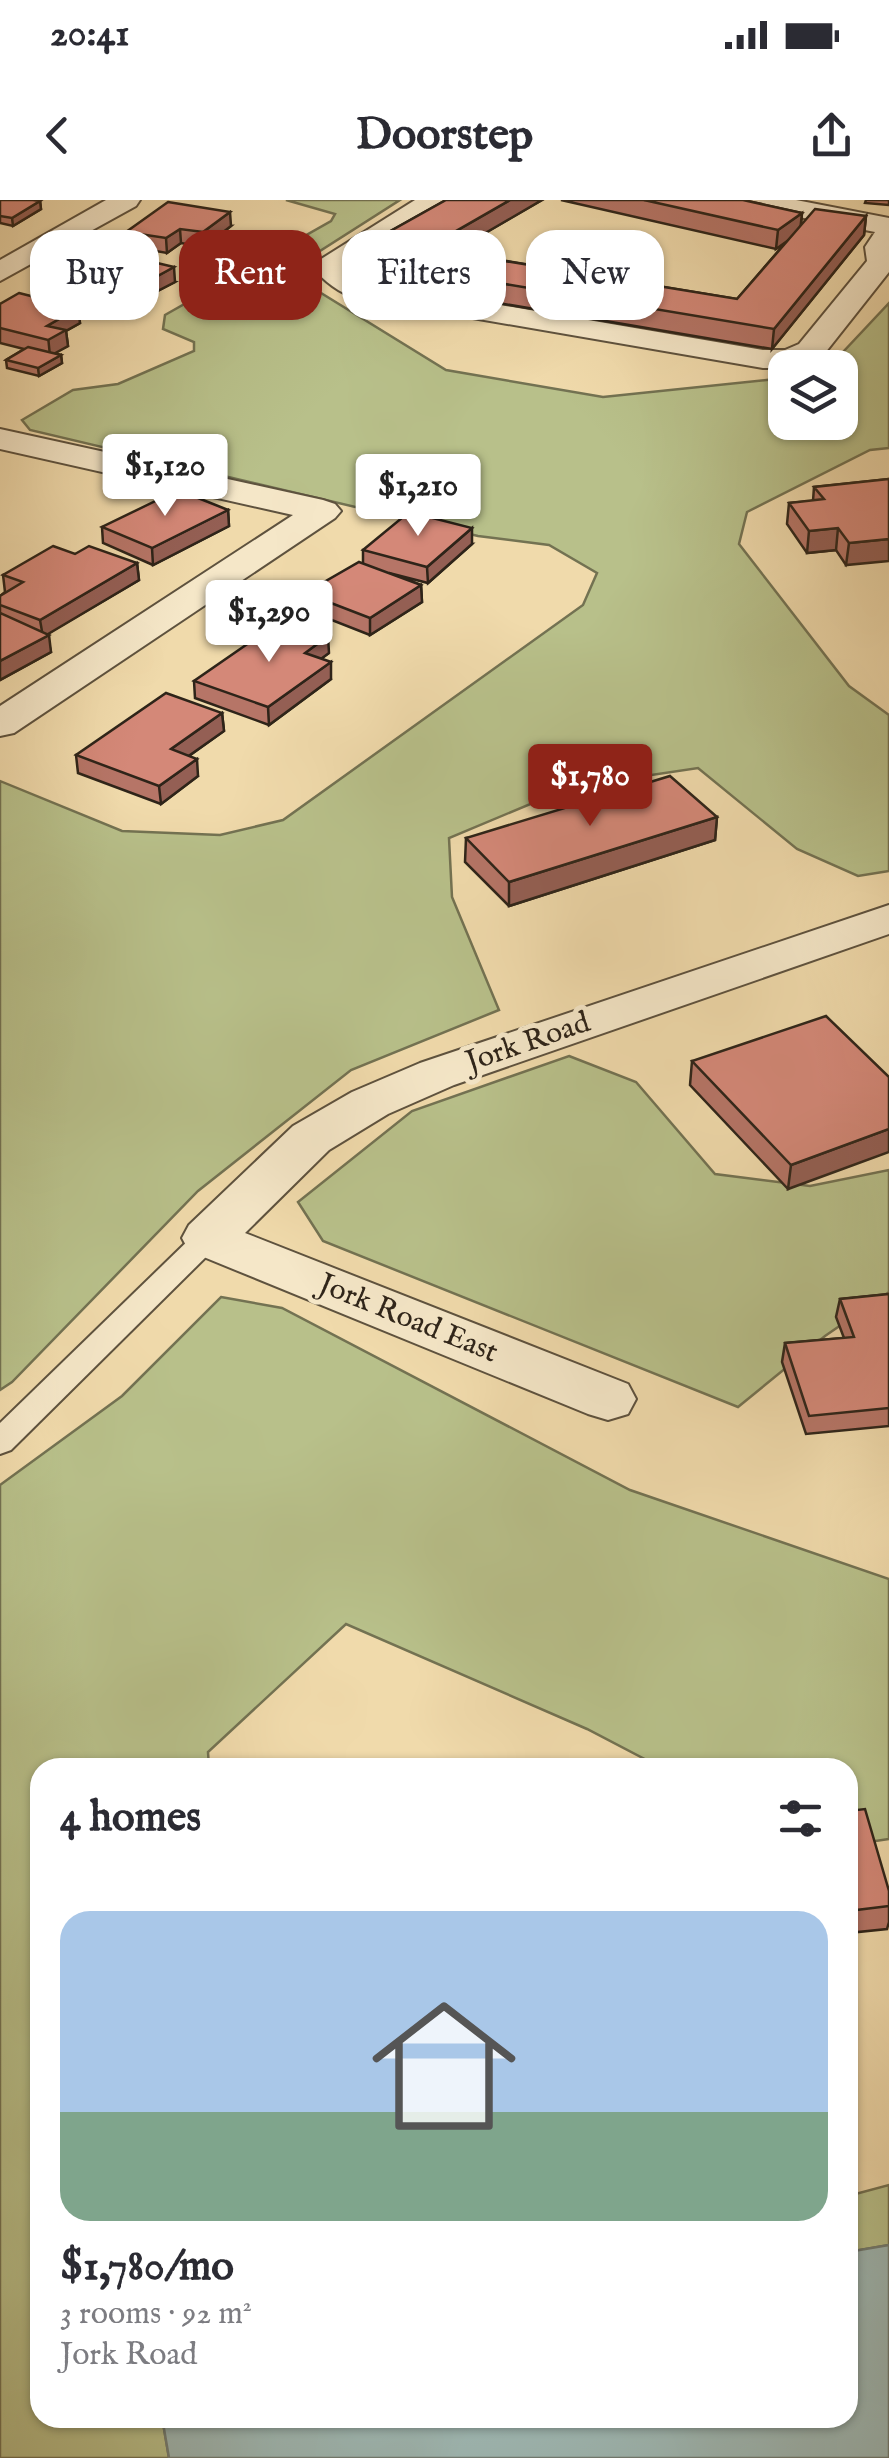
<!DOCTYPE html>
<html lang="en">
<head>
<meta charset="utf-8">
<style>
  :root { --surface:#fff; --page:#f2f2f3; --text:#2b2b33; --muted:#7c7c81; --line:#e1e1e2; --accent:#8f2418 }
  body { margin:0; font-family:"IM FELL English",serif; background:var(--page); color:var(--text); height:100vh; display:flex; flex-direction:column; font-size:38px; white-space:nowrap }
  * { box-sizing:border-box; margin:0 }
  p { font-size:32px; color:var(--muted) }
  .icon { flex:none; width:55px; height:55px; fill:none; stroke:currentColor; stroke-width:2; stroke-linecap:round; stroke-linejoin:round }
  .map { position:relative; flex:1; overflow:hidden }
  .sheet { position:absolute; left:30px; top:1558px; width:828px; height:670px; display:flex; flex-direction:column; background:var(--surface); border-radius:30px; box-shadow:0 2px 8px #0004 }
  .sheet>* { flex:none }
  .banner { position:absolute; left:30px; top:30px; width:830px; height:90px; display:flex; gap:20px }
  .controls { position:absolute; left:768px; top:150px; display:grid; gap:20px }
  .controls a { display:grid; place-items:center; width:90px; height:90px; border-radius:20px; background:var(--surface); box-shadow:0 2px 8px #0004; font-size:50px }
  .price { position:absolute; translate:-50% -85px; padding:0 22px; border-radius:10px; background:#fff; color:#222; font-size:32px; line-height:65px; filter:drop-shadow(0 2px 5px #0008) }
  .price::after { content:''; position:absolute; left:50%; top:60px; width:30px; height:22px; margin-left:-15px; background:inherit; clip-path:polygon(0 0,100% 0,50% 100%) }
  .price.current { background:var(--accent); color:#fff }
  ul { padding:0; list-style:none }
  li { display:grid; align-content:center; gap:20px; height:530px; padding:0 30px }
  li+li { border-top:2px solid var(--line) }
  li span { display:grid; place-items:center; height:310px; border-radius:30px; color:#555 }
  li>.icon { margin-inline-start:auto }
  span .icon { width:180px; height:180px; fill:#fffc; stroke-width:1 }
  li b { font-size:42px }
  h2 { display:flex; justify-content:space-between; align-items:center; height:120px; padding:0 30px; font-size:42px }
  .tag { padding:0 35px; border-radius:30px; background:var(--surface); box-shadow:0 2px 8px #0004; font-size:35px; line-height:90px }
  .tag.current { background:var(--accent); color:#fff }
  .status { display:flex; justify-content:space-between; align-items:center; height:70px; padding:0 50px; background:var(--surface); direction:ltr }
  .status svg { height:28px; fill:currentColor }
  header { display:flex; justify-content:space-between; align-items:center; height:130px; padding:0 30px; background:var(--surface); font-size:45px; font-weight:800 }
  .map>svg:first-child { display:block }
</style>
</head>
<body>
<div class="status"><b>20:41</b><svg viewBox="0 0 49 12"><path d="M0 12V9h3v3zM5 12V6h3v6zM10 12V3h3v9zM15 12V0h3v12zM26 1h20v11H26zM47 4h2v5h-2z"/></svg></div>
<header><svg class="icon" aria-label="back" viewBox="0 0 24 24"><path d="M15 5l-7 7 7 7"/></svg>Doorstep<svg class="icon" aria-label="share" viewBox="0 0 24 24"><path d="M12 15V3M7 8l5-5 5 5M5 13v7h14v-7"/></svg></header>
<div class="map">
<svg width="889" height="2258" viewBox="0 0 889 2258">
  <rect width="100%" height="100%" fill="#f0daab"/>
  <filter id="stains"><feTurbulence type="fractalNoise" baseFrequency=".002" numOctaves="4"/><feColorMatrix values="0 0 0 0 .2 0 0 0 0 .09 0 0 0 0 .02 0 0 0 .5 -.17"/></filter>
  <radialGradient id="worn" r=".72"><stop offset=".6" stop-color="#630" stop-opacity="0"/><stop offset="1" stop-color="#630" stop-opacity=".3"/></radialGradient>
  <g fill="#b8c08a" stroke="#737252" stroke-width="2.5">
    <path d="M286,0H400L287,72L446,170L603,197L785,178V222H840V168L829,167L889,103V248L870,250L747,312L739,344L849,486L889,515V671L858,676L797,649L698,568L571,587L449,638L452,697L499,810L351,870L198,991L12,1182L0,1190V581L122,631L220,635L283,620L583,405L597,373L549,345L478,336L30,230L22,220L73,190L118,184L194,151V142L163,129L165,115L331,21L335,14Z"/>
    <path d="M569,856L636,882L715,974L810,986L889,970V1092L825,1136L738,1207L323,1041L298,1002L412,911Z"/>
    <path d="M221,1097L282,1108L630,1290L889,1379V1639L848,1645V1568L660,1567L587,1529L346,1424L208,1552L209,1567L40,1568V2218H172L163,2223L169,2258H0V1285L122,1196Z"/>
    <path d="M889,1985V2045L848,2052V1996Z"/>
  </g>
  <path fill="#9eb8b4" stroke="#717d76" stroke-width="2.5" d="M889,2045V2258H169L163,2223L172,2218H848V2052Z"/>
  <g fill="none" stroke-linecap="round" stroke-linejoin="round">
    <g stroke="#5e523e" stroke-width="4">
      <path id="service" d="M208,1028L218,1031L222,1038L218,1045L11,1250L0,1254V1223L198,1031Z"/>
    </g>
    <g stroke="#5e523e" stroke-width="4">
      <g id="minor">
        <path d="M106,0H140L136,6L0,81V60Z"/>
        <path d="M415,0H448L347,67L366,82L763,150H785L799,144L867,61L865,47L875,32L753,8L739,0H796L889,18V72L821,158L793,168H763L357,98C341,94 323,81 313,67L318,61Z"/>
        <path d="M0,229L323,300L335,304L341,311L335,318L14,533L0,536V506L293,315L0,249Z"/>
        <path d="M889,705V734L454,885L388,914L329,950L245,1033L628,1184L636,1199L628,1214L608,1220L588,1214L189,1051L182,1038L189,1025L293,926L352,892L420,863Z"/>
      </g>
    </g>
    <use href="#service" fill="#f5e7c8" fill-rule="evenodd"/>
    <use href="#minor" fill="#f5e7c8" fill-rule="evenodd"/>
  </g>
  <g fill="#b67567" stroke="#2e2419" stroke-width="2.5">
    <path d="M0,0L40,1L41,9L13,26L0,23Z"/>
    <path d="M446,0H542L452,52L737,99L787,41L776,49L561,0H743L802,13L801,25L866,16L864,35L772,149L415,89V74L409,78L362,66V47Z"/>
    <path d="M866,0H889V5L865,3Z"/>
    <path d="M231,26L204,47L181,43L167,53L127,46L126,32Z"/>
    <path d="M67,65L175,82L144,98L69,80Z"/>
    <path d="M0,104L78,108L80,123L66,131L68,146L54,153L61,155L62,163L39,176L7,168L6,160L24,149L0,143Z"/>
    <path d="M889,279L846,365L836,350L807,353L787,324L789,303L813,301L814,287Z"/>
    <path d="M228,310L229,326L153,365L103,343L102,327Z"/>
    <path d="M472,344L428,383L389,373L421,385L422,402L370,435L306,410L305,393L363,364V350Z"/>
    <path d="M75,354L137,363L139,380L47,434L51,452L0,480V396L5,392L3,375Z"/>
    <path d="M329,453L322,458L331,479L269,525L195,498L194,481Z"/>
    <path d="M222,513L224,531L189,556L198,576L161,604L78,573L76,555Z"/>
    <path d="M717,617L715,640L509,706L465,662L466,638Z"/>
    <path d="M692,861L889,877L788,989L690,885Z"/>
    <path d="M889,1094V1226L806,1234L782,1162L785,1143L844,1138L836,1117L840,1099Z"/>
    <path d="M848,1611L889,1691V1722L887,1729L848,1733Z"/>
  </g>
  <g fill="#945f54" stroke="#2e2419" stroke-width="2.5">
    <path d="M510,0H542L422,70L415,69V74L409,78V58Z"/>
    <path d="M40,1L41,9L13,26L12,18Z"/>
    <path d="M230,12L231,26L204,47L203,32Z"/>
    <path d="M802,13L800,32L776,49L778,30Z"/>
    <path d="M866,16L864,35L772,149L774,129Z"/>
    <path d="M180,29L181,43L167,53L166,38Z"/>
    <path d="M174,67L175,82L144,98L143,84Z"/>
    <path d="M78,108L80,123L66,131L68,146L50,156L47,126Z"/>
    <path d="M61,155L62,163L39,176L38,168Z"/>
    <path d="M228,310L229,326L153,365L152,348Z"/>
    <path d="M472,328V344L428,383L427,367Z"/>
    <path d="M838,328L836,350L807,353L809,331Z"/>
    <path d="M889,339V361L846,365L849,343Z"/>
    <path d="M137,363L139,380L43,437L40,420Z"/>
    <path d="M421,385L422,402L370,435V418Z"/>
    <path d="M49,435L51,452L0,480V461Z"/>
    <path d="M328,436L329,453L306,470L305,453Z"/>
    <path d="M331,462V479L269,525L268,507Z"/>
    <path d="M222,513L224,531L173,567L171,549Z"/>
    <path d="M197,559L198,576L161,604L159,586Z"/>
    <path d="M717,617L715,640L509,706V682Z"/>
    <path d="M889,929V952L788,989L791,965Z"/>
  </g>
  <g fill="#d48878" stroke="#2e2419" stroke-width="2.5">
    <path d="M0,0H33L40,1L12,18L0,16Z"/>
    <path d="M446,0H510L409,58L362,47Z"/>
    <path d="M644,0H743L802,13L778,30Z"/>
    <path d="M168,2L230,12L203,32L180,29L166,38L126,32Z"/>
    <path d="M815,9L866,16L774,129L415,69L437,50L737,99Z"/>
    <path d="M98,49L174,67L143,84L67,65Z"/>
    <path d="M19,93L78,108L47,126L66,130L48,140L0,128V104Z"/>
    <path d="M28,147L61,155L38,168L6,160Z"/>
    <path d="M889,279V339L849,343L838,328L809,331L789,303L824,299L814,287Z"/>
    <path d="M178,290L228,310L152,348L102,327Z"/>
    <path d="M409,312L472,328L427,367L363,350Z"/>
    <path d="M53,346L75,354L89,346L137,363L40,420L0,405V396L23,382L3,375Z"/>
    <path d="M359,362L421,385L370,418L305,393Z"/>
    <path d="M0,413L49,435L0,461Z"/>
    <path d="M282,420L328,436L305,453L331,462L268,507L194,481Z"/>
    <path d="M166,493L222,513L171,549L197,559L159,586L76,555Z"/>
    <path d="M670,576L717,617L509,682L466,638Z"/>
    <path d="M826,816L889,877V929L791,965L692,861Z"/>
    <path d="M889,1094V1208L809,1216L785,1143L854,1137L840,1099Z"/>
    <path d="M865,1609L889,1691V1706L848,1711V1611Z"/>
  </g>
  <g text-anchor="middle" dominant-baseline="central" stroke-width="10" stroke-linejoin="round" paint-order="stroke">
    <g font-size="30" fill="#2e2419" stroke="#f5e7c8">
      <text transform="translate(528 843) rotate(-19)">Jork Road</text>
      <text transform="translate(408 1119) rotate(22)">Jork Road East</text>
    </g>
  </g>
  <rect width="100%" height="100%" filter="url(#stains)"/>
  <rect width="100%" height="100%" fill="url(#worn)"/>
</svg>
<div class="controls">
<a><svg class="icon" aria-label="layers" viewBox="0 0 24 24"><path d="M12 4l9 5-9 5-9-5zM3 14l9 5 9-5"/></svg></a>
</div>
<b class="price" style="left:165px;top:319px">$1,120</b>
<b class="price" style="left:418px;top:339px">$1,210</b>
<b class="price" style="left:269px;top:465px">$1,290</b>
<b class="price current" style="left:590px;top:629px">$1,780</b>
<div class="banner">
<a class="tag">Buy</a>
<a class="tag current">Rent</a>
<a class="tag">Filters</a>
<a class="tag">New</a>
</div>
<section class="sheet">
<h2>4 homes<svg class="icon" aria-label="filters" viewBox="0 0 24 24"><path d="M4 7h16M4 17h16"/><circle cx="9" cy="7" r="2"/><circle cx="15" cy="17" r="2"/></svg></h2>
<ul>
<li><span style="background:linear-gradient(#a9c7e8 65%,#7fa58c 0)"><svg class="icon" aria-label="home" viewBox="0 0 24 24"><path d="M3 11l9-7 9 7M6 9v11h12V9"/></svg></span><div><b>$1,780/mo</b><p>3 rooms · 92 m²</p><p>Jork Road</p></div></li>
</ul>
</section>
</div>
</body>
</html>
